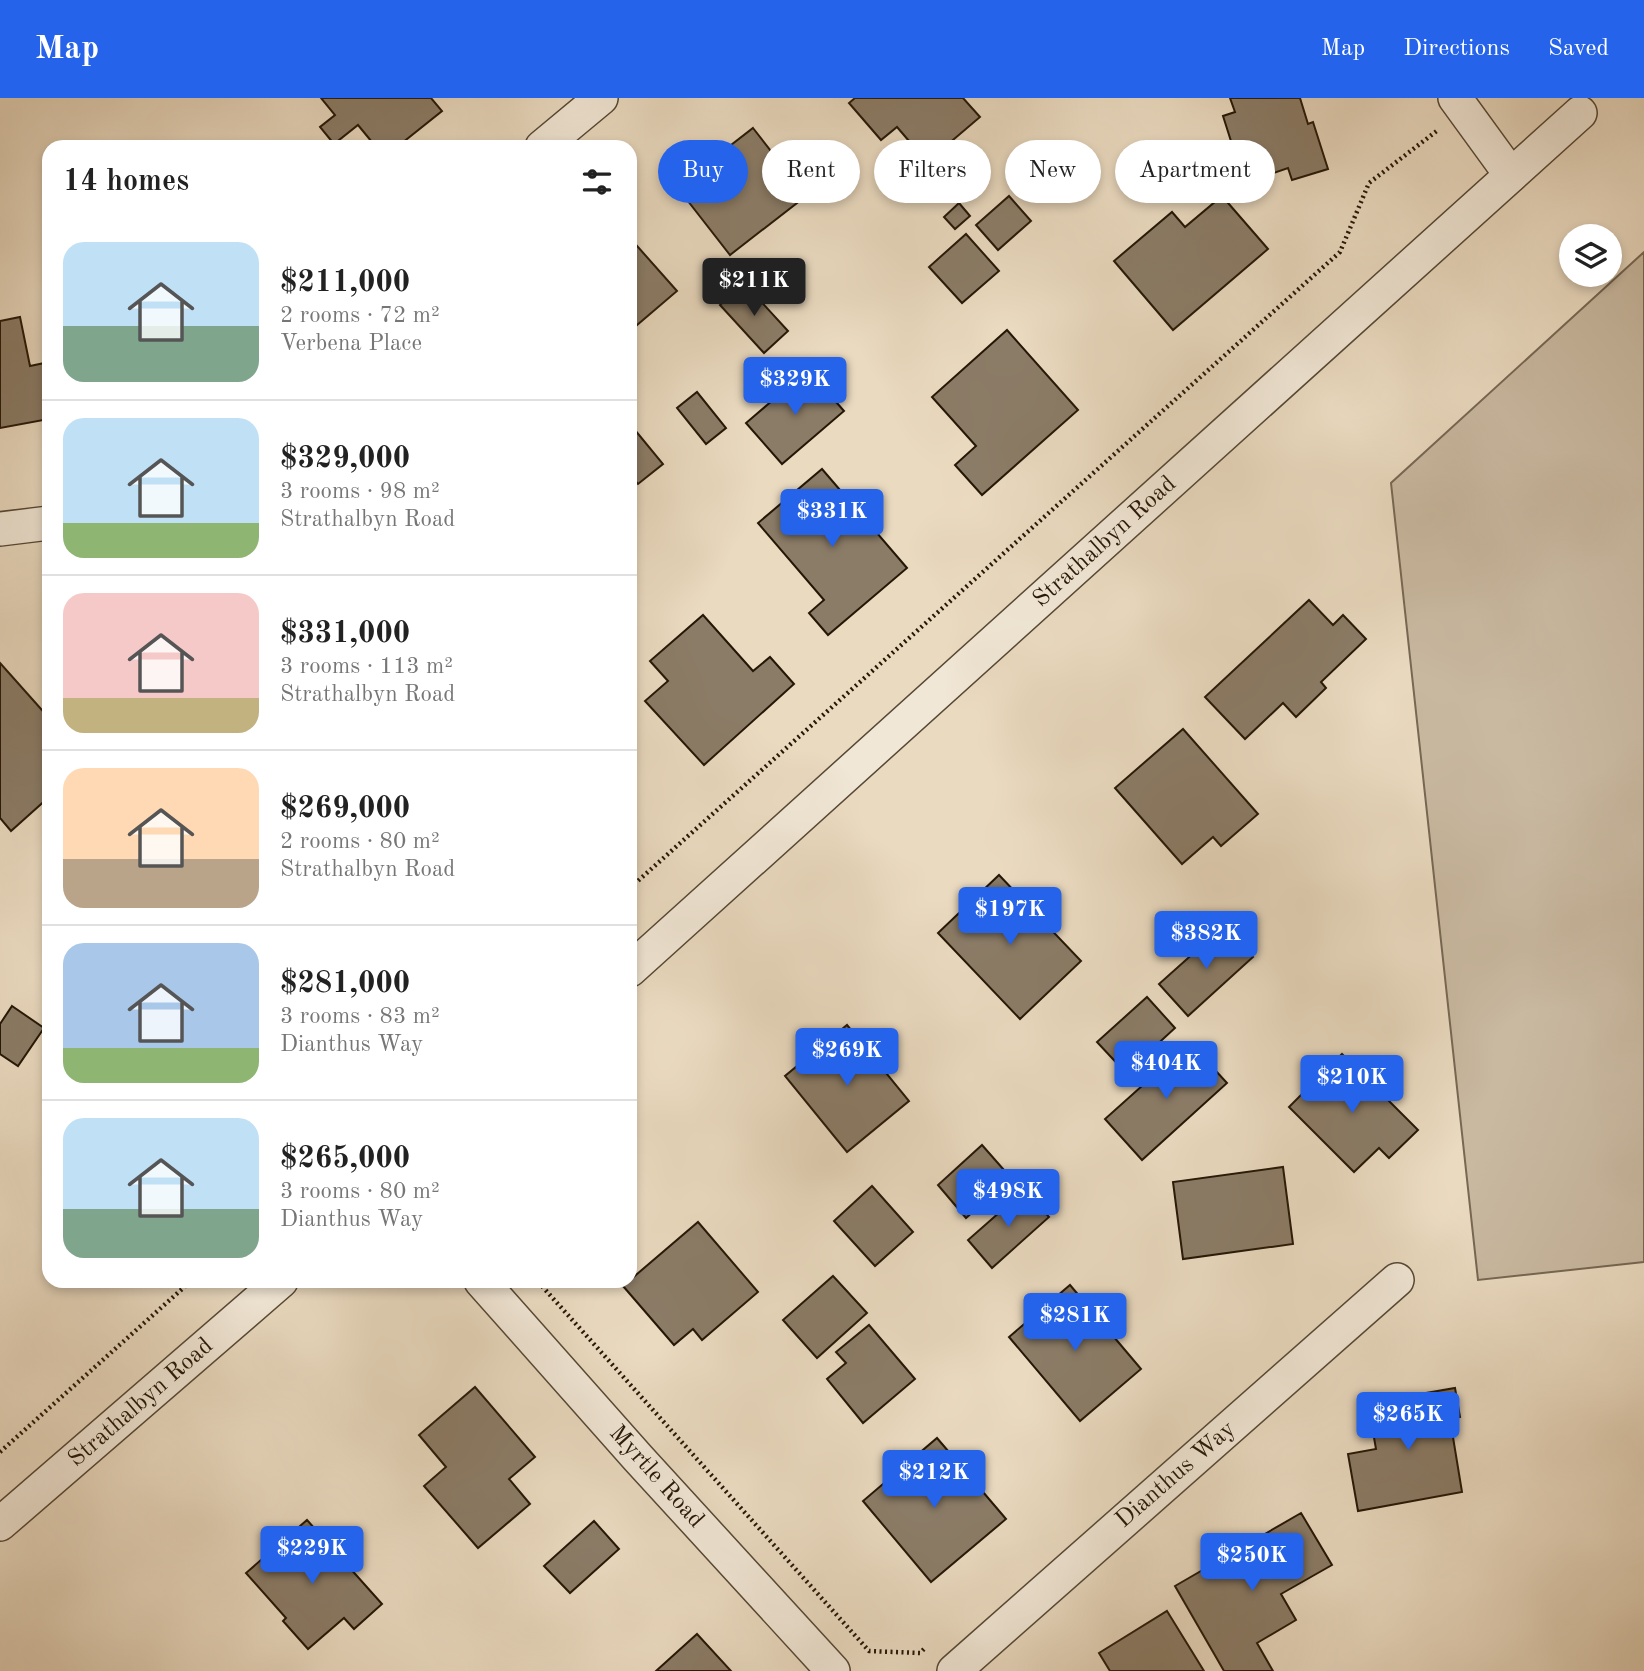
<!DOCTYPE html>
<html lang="en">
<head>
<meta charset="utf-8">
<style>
  :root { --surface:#fff; --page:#f6f6f6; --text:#222; --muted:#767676; --line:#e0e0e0; --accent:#2563eb }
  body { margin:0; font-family:"Old Standard TT",serif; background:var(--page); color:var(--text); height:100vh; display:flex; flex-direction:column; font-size:26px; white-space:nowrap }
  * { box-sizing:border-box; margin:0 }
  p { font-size:23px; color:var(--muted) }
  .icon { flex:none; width:38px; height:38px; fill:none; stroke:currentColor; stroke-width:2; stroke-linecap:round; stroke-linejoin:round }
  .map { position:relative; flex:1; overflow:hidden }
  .panel { position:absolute; left:42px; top:42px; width:595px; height:1148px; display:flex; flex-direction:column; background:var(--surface); border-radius:21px; box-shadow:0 4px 10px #0003 }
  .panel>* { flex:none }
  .guide { position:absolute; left:658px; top:42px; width:665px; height:63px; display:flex; gap:14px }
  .tools { position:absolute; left:1559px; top:126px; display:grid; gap:14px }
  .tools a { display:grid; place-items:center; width:63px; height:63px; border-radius:50%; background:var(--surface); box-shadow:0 4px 10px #0003; font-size:35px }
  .price { position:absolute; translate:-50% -60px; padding:0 16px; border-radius:7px; background:var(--accent); color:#fff; font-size:23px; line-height:46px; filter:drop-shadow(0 2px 4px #0008) }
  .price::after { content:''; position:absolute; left:50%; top:42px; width:21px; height:16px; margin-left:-10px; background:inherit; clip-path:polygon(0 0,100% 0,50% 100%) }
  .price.on { background:#222; color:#fff }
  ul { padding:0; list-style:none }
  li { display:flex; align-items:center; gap:21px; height:175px; padding:0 21px }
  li+li { border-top:2px solid var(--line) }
  li span { display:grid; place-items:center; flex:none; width:196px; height:140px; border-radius:21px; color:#555 }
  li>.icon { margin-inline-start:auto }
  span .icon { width:84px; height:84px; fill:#fffc; stroke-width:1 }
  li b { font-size:30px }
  h2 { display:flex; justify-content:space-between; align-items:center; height:84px; padding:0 21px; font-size:30px }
  .chip { padding:0 24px; border-radius:32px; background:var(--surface); box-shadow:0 4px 10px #0003; font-size:24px; line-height:63px }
  .chip.on { background:var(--accent); color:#fff }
  header { display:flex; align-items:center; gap:42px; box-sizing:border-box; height:98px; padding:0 35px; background:var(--accent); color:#fff }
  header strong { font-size:33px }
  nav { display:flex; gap:38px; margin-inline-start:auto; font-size:24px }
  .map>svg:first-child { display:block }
</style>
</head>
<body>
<header>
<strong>Map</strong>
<nav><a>Map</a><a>Directions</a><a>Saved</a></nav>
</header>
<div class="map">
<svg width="1644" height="1573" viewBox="0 0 1644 1573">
  <rect width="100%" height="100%" fill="#eadac0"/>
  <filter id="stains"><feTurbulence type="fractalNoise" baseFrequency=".00286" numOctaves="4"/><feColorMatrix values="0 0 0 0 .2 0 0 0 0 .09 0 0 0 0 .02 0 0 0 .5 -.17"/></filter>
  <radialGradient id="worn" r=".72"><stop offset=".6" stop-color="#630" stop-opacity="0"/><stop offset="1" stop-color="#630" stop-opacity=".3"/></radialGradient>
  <path fill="#c9b9a1" stroke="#776854" stroke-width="2" d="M1644,154V1164L1478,1182L1391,385Z"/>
  <g fill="#8b7c67" stroke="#251707" stroke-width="2">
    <path d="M321,0H431L442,13L397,49H376L358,27L334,46L320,29L335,17Z"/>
    <path d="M855,0H963L980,19L927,64L897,29L881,42L849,5Z"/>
    <path d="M1230,0H1300L1308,26L1313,24L1328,71L1292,82L1288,70L1259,80L1252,57L1237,62L1223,18L1235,14Z"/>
    <path d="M753,30L806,98L730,157L677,89Z"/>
    <path d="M1009,98L1031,123L998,152L976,127Z"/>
    <path d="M1222,98L1268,151L1173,232L1114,163L1172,114L1185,129Z"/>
    <path d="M959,105L970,118L955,131L944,119Z"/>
    <path d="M966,136L999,173L962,205L929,169Z"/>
    <path d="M630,140L677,193L630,233Z"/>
    <path d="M744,185L788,233L764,255L720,207Z"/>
    <path d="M20,219L30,268L49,264V321L0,330V223Z"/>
    <path d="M1007,232L1078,312L982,397L955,367L976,348L932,299Z"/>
    <path d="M808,272L844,313L782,366L746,325Z"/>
    <path d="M697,294L726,330L706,346L677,310Z"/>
    <path d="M630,326L663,366L638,386L630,377Z"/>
    <path d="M822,371L907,470L828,537L809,515L824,502L758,425Z"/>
    <path d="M1309,502L1333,527L1343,517L1366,541L1321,584L1326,590L1296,619L1283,605L1245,641L1205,599Z"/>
    <path d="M703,517L753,573L770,559L794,586L704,667L645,603L668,583L650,563Z"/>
    <path d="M0,565L49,620V699L11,733L0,720Z"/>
    <path d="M1183,631L1258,716L1221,748L1213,739L1182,766L1115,690Z"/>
    <path d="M999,777L1081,863L1020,921L938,835Z"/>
    <path d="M1224,828L1253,859L1188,918L1159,886Z"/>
    <path d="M1147,899L1175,930L1126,975L1097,944Z"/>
    <path d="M12,908L44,930L18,968L0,956V926Z"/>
    <path d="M847,927L909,1003L847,1054L785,978Z"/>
    <path d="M1190,945L1227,985L1142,1062L1105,1021Z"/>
    <path d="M1342,956L1418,1032L1389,1060L1379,1050L1354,1074L1289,1009Z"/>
    <path d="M982,1047L1011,1080L966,1120L938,1087Z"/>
    <path d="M1283,1069L1293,1146L1183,1161L1173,1084Z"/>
    <path d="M872,1088L913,1134L875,1168L834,1123Z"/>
    <path d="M1025,1092L1049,1119L992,1170L968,1142Z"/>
    <path d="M698,1124L758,1194L702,1242L693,1231L674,1247L623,1188Z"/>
    <path d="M833,1178L867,1215L817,1260L783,1222Z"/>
    <path d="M1070,1187L1141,1271L1080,1323L1009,1239Z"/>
    <path d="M869,1227L915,1281L863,1325L827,1281L846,1265L836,1254Z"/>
    <path d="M475,1289L535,1359L509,1381L530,1406L478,1450L424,1388L446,1369L419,1337Z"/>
    <path d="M1455,1290L1460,1319L1450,1321L1462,1394L1358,1413L1348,1356L1376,1351L1368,1305Z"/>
    <path d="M937,1340L1006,1421L931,1484L863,1403Z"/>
    <path d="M1301,1415L1332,1467L1281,1496L1296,1522L1257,1545L1273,1573H1224L1175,1488Z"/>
    <path d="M307,1422L382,1506L354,1531L344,1520L308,1551L283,1523L286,1520L246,1475Z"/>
    <path d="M594,1423L619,1451L570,1495L544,1468Z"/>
    <path d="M1167,1513L1204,1573H1110L1099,1555Z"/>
    <path d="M697,1536L731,1573H656Z"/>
  </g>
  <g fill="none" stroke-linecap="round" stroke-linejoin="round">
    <g stroke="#564835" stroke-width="36">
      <g id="street">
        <path d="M1455,0L1511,77"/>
        <path d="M542,49L601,0"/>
        <path d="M0,431L49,425"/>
        <path d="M630,872L1580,15"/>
        <path d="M481,1183L638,1360L833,1573"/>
        <path d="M0,1426L281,1183"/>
        <path d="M954,1573L1397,1182"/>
      </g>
    </g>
    <g stroke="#251707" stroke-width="4.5" stroke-dasharray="2 3.5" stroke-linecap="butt">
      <path d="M630,790L1340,154L1369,85L1438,32"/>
      <path d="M541,1183V1187L869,1553L920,1555L926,1549"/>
      <path d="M0,1354L191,1183"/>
    </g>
    <use href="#street" stroke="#f1e7d6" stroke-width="33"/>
  </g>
  <g text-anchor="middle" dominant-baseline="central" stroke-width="5" stroke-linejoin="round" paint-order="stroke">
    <g font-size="24" fill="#251707" stroke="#f1e7d6">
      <text transform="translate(1105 444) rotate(-42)">Strathalbyn Road</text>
      <text transform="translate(141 1305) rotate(-41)">Strathalbyn Road</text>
      <text transform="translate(1176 1377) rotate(-41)">Dianthus Way</text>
      <text transform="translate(656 1379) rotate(48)">Myrtle Road</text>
    </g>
  </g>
  <rect width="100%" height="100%" filter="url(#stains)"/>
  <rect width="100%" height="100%" fill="url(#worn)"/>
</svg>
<div class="tools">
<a><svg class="icon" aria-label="layers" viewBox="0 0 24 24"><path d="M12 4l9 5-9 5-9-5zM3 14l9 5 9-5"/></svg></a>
</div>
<b class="price on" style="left:754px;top:220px">$211K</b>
<b class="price" style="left:795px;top:319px">$329K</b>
<b class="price" style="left:832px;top:451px">$331K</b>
<b class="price" style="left:1010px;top:849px">$197K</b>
<b class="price" style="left:1206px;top:873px">$382K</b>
<b class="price" style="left:847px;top:990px">$269K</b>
<b class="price" style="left:1166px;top:1003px">$404K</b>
<b class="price" style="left:1352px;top:1017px">$210K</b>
<b class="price" style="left:1008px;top:1131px">$498K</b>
<b class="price" style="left:1075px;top:1255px">$281K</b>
<b class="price" style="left:1408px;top:1354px">$265K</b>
<b class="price" style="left:934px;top:1412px">$212K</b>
<b class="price" style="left:312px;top:1488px">$229K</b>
<b class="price" style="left:1252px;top:1495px">$250K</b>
<div class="guide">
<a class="chip on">Buy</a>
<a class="chip">Rent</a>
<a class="chip">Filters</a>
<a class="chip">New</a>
<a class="chip">Apartment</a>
</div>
<section class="panel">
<h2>14 homes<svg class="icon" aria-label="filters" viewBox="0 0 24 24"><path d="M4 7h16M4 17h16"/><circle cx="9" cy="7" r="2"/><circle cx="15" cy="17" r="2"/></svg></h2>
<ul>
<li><span style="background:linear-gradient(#bfe0f5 60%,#7fa58c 0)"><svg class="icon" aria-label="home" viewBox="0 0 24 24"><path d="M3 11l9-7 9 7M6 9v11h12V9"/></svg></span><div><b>$211,000</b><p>2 rooms · 72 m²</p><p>Verbena Place</p></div></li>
<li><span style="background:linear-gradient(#bfe0f5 75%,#8fb573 0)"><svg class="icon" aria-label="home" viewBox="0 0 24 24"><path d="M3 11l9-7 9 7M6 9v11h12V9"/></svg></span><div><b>$329,000</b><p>3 rooms · 98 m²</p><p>Strathalbyn Road</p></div></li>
<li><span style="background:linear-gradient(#f6c9c9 75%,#c2b280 0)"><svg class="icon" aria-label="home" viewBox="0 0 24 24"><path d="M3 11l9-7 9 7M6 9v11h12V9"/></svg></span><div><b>$331,000</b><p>3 rooms · 113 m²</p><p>Strathalbyn Road</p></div></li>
<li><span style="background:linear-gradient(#ffd9b3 65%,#b9a48a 0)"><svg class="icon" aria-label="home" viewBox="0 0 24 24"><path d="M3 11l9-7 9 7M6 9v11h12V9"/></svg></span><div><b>$269,000</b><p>2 rooms · 80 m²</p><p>Strathalbyn Road</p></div></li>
<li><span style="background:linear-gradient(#a9c7e8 75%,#8fb573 0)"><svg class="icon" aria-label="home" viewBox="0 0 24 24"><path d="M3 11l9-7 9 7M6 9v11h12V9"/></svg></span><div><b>$281,000</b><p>3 rooms · 83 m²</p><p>Dianthus Way</p></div></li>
<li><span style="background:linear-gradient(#bfe0f5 65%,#7fa58c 0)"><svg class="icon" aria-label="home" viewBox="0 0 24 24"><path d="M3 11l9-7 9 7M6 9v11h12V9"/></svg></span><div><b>$265,000</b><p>3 rooms · 80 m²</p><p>Dianthus Way</p></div></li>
</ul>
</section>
</div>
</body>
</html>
